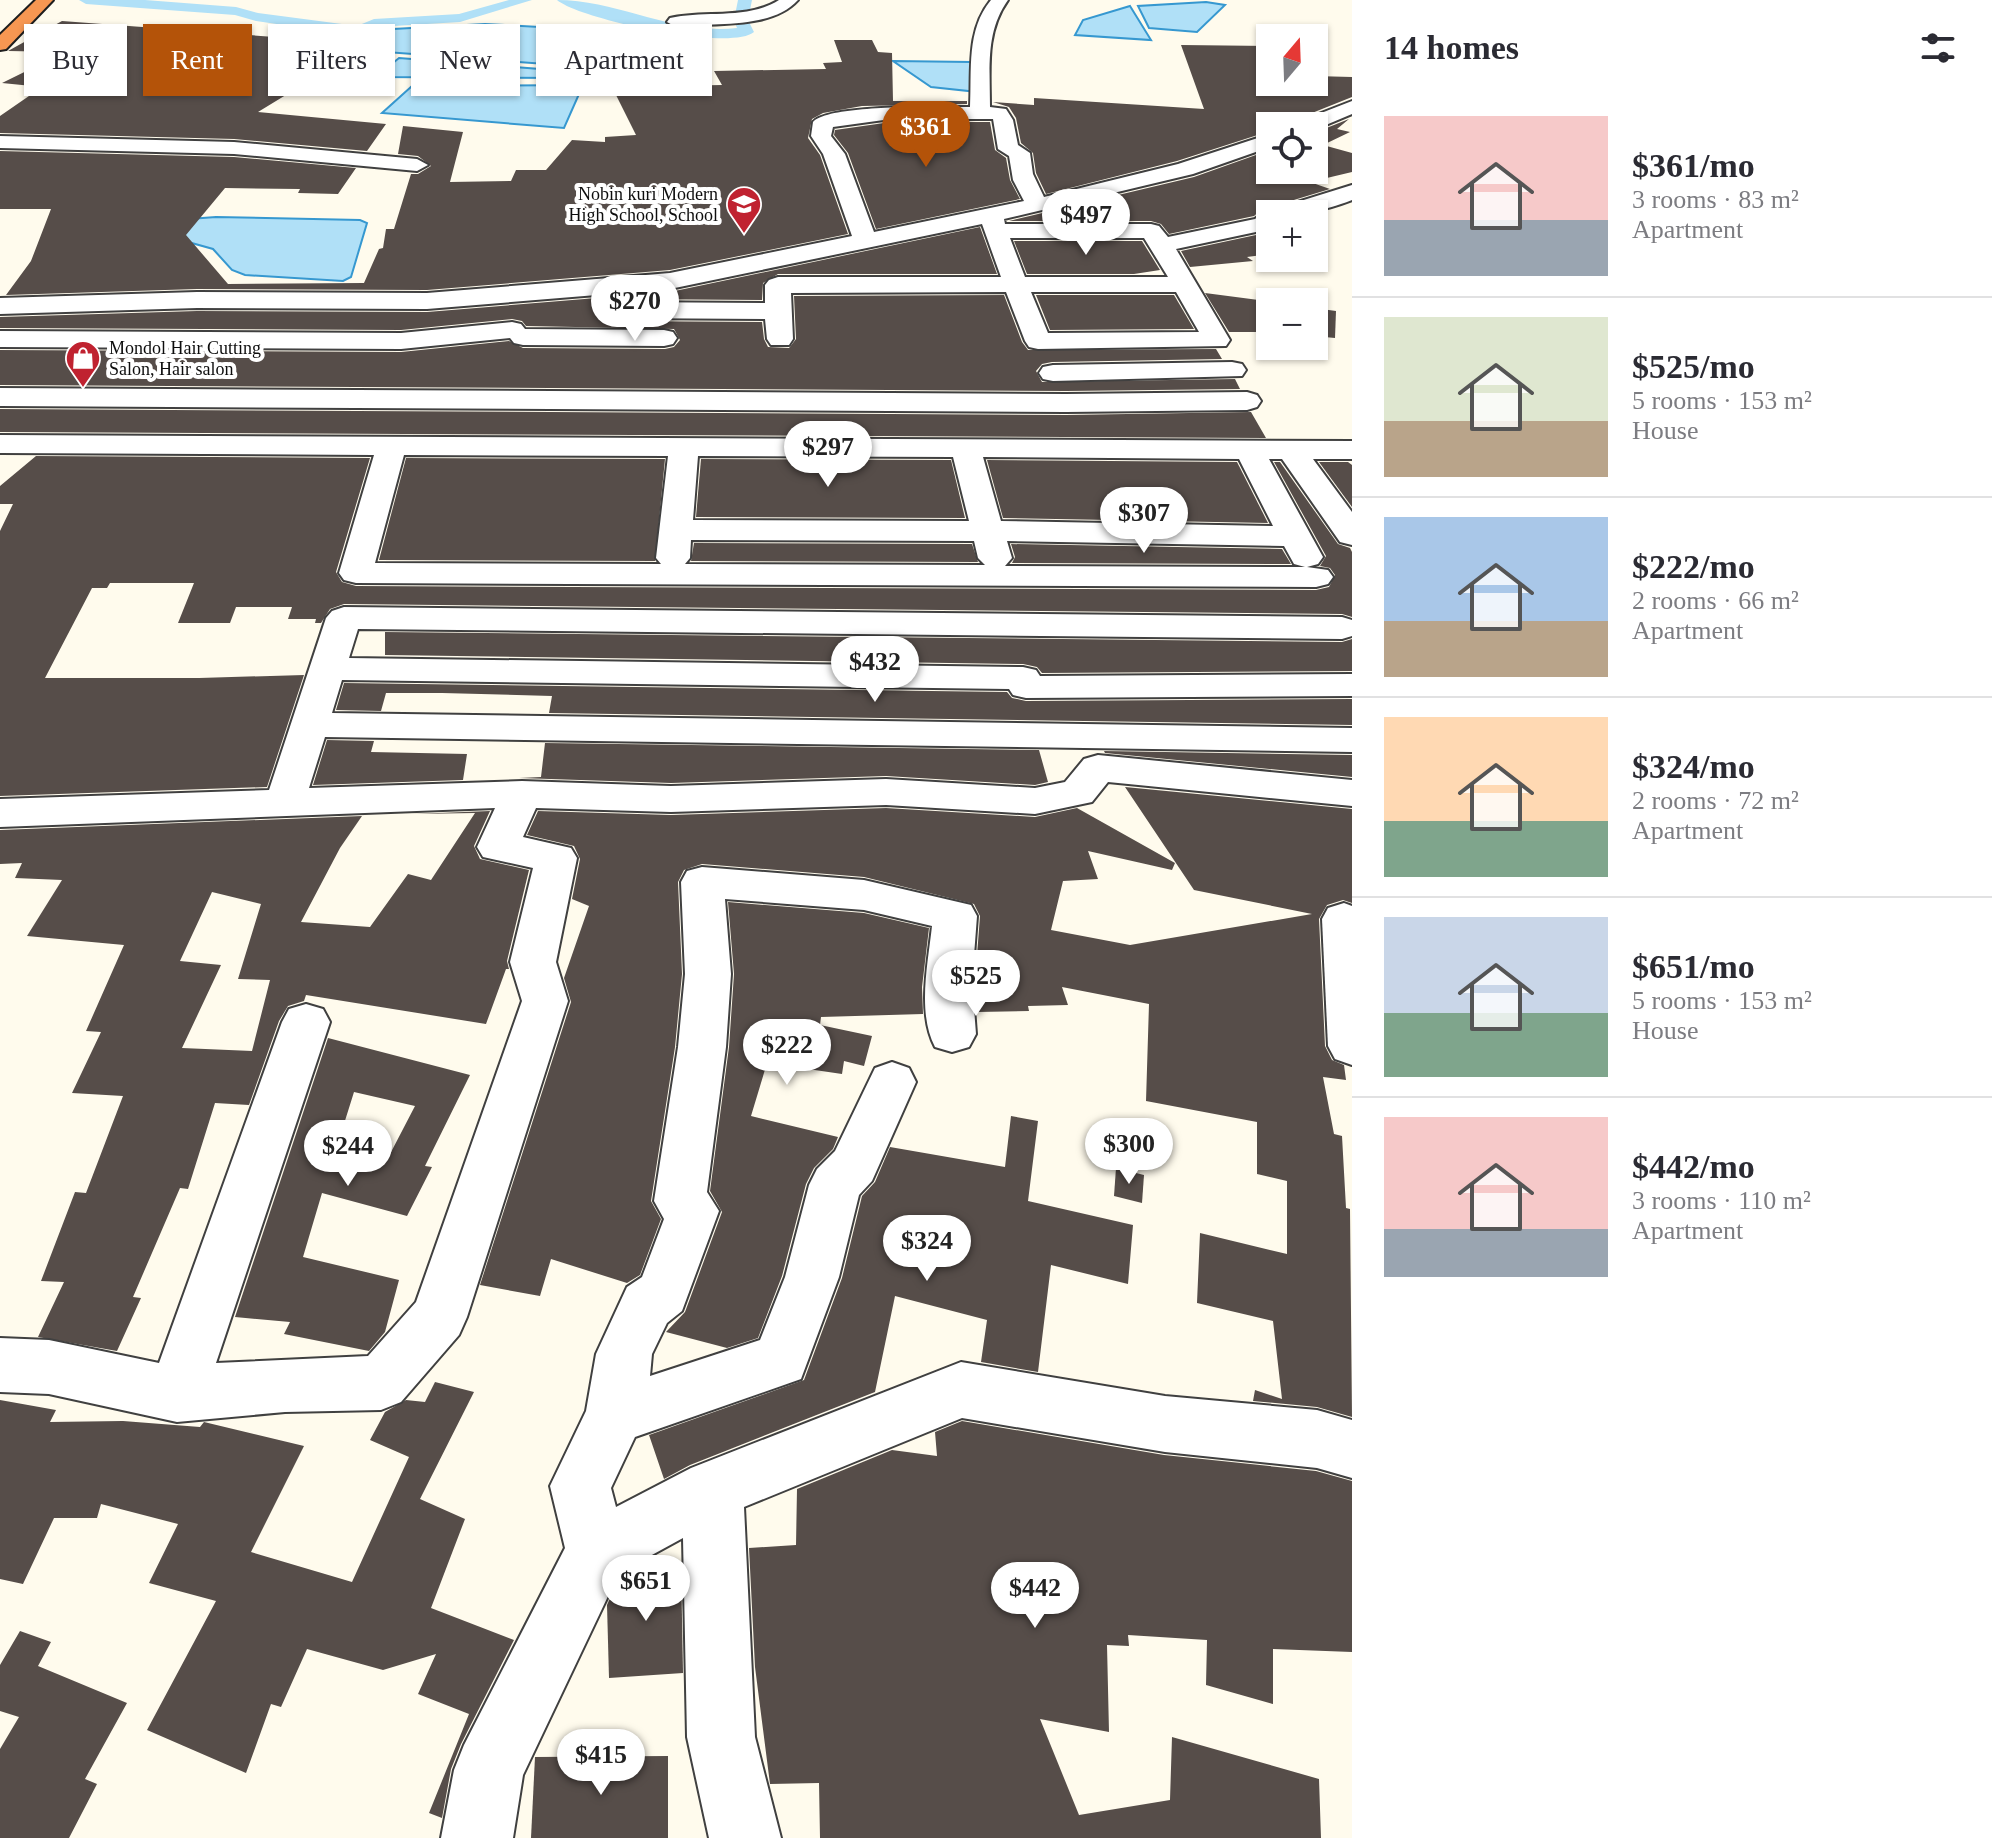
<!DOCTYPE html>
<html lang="en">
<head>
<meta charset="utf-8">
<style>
  :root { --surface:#fff; --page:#f2f2f3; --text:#2b2b33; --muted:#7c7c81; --line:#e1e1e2; --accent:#b45309 }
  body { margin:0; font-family:"Times New Roman",serif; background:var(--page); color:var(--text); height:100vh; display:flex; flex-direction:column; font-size:30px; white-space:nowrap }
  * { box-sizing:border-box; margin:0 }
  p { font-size:26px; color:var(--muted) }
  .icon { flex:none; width:44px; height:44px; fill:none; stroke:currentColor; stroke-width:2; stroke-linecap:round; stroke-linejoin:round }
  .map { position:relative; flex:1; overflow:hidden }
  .sheet { display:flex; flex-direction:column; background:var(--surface); width:640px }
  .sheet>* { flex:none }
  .hud { position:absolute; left:24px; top:24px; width:760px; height:72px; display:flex; gap:16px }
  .needle { width:52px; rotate:19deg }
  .buttons { position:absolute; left:1256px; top:24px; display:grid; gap:16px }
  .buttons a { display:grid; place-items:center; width:72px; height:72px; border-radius:0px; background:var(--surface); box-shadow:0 2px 6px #0004; font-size:40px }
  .price { position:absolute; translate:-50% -68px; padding:0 18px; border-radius:28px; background:#fff; color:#222; font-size:26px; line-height:52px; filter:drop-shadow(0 2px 4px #0008) }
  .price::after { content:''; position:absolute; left:50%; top:48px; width:24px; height:18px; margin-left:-12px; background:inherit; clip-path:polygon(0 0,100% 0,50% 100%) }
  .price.current { background:var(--accent); color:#fff }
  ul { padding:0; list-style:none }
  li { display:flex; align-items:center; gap:24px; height:200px; padding:0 32px }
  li+li { border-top:2px solid var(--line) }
  li span { display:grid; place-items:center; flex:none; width:224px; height:160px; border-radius:0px; color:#555 }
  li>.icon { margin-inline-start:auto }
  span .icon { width:96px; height:96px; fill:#fffc; stroke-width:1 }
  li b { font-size:34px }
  h2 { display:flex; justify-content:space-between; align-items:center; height:96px; padding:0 32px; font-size:34px }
  .chip { padding:0 28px; border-radius:0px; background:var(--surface); box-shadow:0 2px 6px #0004; font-size:28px; line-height:72px }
  .chip.current { background:var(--accent); color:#fff }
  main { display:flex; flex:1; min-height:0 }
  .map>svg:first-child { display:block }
</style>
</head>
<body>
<main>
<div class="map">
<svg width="1352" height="1838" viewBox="0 0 1352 1838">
  <rect width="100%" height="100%" fill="#fffbed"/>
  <g fill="#b0e0f7" stroke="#3698d0" stroke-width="2">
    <path d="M1206,2L1225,5L1197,32L1149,28L1138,6Z"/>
    <path d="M1130,6L1151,40L1075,35L1083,20Z"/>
    <path d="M485,24L631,32L573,66L359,50L393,29Z"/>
    <path d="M399,58L578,72L575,78L376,77Z"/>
    <path d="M893,61L971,62L978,92L931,87Z"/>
    <path d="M583,85L564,128L382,113L412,86Z"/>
    <path d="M216,217L360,220L367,223L351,277L343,281L245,275L232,270L213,249L181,240L189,219Z"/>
  </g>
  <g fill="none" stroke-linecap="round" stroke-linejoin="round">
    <g fill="#b0e0f7" fill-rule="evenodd">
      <path d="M79,0H145L236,7L258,13L357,26L374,19L459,14L509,0H532L460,22L377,27L359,36L256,21L235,15L86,4Z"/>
      <path d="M557,0C619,0 672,35 737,28L734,20L738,0H752L748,20L754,32C730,52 579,19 557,0Z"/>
    </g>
  </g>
  <g fill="#564d49" fill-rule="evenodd">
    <path d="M62,21L341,42L317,51L353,54L258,112L386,124L367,151L234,139L0,133V116L42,87L2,83L65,52L8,51Z"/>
    <path d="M834,40H872L878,52L892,53L893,101H967V104L862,106L823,113L812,119L808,138L820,155L848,234L670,270L427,290L197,289L6,295L31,261L51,209H0V151L234,157L356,168L338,194L298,193L300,189L225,188L186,235L228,284L364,283L379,249L383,248L386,229H394L411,174H418L431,166L418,156L398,154L403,126L463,132L450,182L511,181L516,170H546L572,140L605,142V137L636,135L612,87L722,85L714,71L826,69L823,63L842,62Z"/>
    <path d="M1181,45L1270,46V82H1314V76L1352,77V97L1297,119L1292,126H1270V131L1177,161L1046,194L1036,173L1033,153L1021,143L1016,118L1009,107L993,102L1034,105V98L1204,109Z"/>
    <path d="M1349,119L1337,129L1350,132L1323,145L1352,153V172L1310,182L1330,189L1261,210L1254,216L1169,234L1161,224L1151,221H1009L1194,177L1270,150V170H1314V133Z"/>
    <path d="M891,122H990L995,150L1006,158L1010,180L1020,199L876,229L848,153L834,135L835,130Z"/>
    <path d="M980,227L997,274H778L763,283L762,300L619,299L608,303L603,310L608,317L619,321L762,322L764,339L768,347L789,348L796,339L794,296L1004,295L1022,342L1028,350L1216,349L1222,359L1052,362L1042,364L1036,371L1042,382L1235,379L1240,389L1066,391L0,385V350L401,352L509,341L523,348L665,349L674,347L680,340L674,329L526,326L522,321L512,319L401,330L0,328V317L197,311L427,312L670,292Z"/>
    <path d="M1270,232V254L1247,257L1253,261L1190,267L1181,251Z"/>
    <path d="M1014,241H1142L1160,270L1134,274H1027Z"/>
    <path d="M1205,293L1273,302H1270V332H1229Z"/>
    <path d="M1036,295H1174L1194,329L1050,330Z"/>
    <path d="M1314,308L1336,311L1335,338L1314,336Z"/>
    <path d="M0,409L1066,415L1251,412L1266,438L0,432Z"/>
    <path d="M36,456L370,458L336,572L342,582L356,586L1316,590L1329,587L1335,575L1330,568L1320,566L1326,556L1274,462H1280L1338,544L1350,548L1352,552V617L1342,614L344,604L330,609L321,623H315L316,619H288L292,607H236L230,623H178L194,583H110L107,588H92L45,678H199L304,675L267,787L0,796V531L13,504H0V486Z"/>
    <path d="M406,458L665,459L655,561L379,560Z"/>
    <path d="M701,459L951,460L965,518L696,517Z"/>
    <path d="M987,460L1237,462L1268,523L1003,518Z"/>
    <path d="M1319,462H1348L1352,465V507Z"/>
    <path d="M694,543L972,544L978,562L691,561Z"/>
    <path d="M1011,544L1282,549L1291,564L1012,563L1015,557Z"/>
    <path d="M385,632L1342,642L1352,639V671L1042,673L1037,667L1023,664L385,655Z"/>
    <path d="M344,683L1007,692L1012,698L1026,701L1352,699V725L549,713L552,696L442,693H386L381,711L336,710Z"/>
    <path d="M327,740L374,741L371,752L467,754L463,780L313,785Z"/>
    <path d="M545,743L1039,750L1048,782L1035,785L886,776L671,783L519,778L541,777Z"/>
    <path d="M1104,751L1352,755V777L1105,753Z"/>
    <path d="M1125,787L1352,809V903L1343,900L1327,905L1319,919L1325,1046L1332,1060L1344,1065L1346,1080L1323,1077L1334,1134L1342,1136L1346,1208L1350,1209L1352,1417L1317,1407L1253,1401L1255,1390L1282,1399L1273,1321L1197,1303L1200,1233L1287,1254V1181L1257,1174V1122L1146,1101L1149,1004L1062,987L1068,1005L1028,1006L1029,1011L977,1012L975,982L980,916L974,904L864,877L702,864L684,870L678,882L682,974L675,1047L651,1201L661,1219L640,1275L627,1283L551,1259L540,1296L480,1285L571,1002L564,978L589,906L572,899L580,859L574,846L527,835L538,811L671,815L886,808L1035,817L1077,808L1175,863L1172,870L1088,851L1098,879L1063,881L1051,930L1130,945L1312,914L1194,890Z"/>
    <path d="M490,811L474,846L480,859L529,870L507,961L509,969H506L486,1024L306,995L304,1001L288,1006L279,1021L249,1105L215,1103L188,1189L180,1188L133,1297L141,1298L117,1351L38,1337L64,1282L41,1281L75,1192L86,1193L123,1096L72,1093L101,1032L86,1031L124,945L27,936L62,880L15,878L22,863L0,864V830L362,816L340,848L301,922L370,927L408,874L431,880L475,813L412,814ZM212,892L261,904L238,979L270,980L252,1051L182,1048L221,965L180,961Z"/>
    <path d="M728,902L864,913L929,928L922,987L923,1014L821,1017L820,1025L872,1036L864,1066L844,1061L842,1074L767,1063L751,1116L838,1137L833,1149L814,1168L806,1184L782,1276L758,1338L727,1348L666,1332L685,1312L722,1212L710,1191L729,1047L734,974Z"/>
    <path d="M328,1038L470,1075L425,1166L432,1167L407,1216L322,1193L303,1257L399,1280L385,1332L369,1351L284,1334L290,1322L235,1317ZM354,1092L415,1106L389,1156L338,1143Z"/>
    <path d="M1011,1116L1038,1121L1028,1201L1133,1225L1128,1284L1051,1265L1038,1372L981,1362L987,1320L895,1296L875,1392L690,1465L664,1479L649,1435L804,1380L842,1278L862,1196L875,1182L890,1147L1005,1167Z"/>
    <path d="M1116,1168L1144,1175L1142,1203L1114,1196Z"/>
    <path d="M435,1382L474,1392L420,1499L465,1519L431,1608L514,1640L461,1744L451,1769L442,1818L429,1813L469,1714L418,1694L436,1654L383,1670L307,1649L281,1707L271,1704L246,1773L147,1730L216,1601L149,1583L178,1524L101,1504L97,1518H54L23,1584L0,1579V1400L56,1410L50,1422L123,1421L200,1427L204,1422L304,1446L251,1552L352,1582L409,1457L370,1440L385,1412L406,1400L425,1402Z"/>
    <path d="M962,1421L1164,1455L1316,1471L1352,1481V1652L1273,1649V1704L1206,1685L1207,1640L1128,1635L1129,1646L1107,1645L1109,1732L1040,1719L1079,1815L1170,1800L1172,1737L1319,1779L1321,1838H820L819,1783L770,1784L755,1667L749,1548L796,1545L797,1489L892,1450L937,1456L935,1432Z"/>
    <path d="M681,1565L683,1673L609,1678L607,1605L621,1575L634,1568Z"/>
    <path d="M20,1631L51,1642L38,1666L127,1703L85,1779L97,1784L69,1838H0V1749L19,1717L0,1711V1665Z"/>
    <path d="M668,1756V1838H531L535,1757Z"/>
  </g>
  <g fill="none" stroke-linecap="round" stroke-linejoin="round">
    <g stroke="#404040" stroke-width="4">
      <g id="minor">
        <path d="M779,0H798C771,30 713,22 676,27L667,22L670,18C704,10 748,20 779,0Z"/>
        <path d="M991,0H1008C985,32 990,69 990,107L1006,109L1013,120L1018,145L1030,153L1033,174L1044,197L1178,164L1270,134V147L1193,174L1004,219L1005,224H1151L1159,226L1168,237L1255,219L1262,213L1352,185V200C1321,212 1303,214 1270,214V229L1176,249L1230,340L1226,346L1038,349L1029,347L1025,341L1006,292L791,293L793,339L789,345H771L767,339L765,319L619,318L610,315L606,310L610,305L619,302L765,303V285L769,280L778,277H1001L982,224L670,289L427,309L197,308L0,314V298L197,292L427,293L670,273L852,236L823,154L811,136L813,122C829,104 943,107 970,107C972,70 966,30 991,0ZM891,119H993L998,149L1009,156L1013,180L1024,201L874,232L845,154L831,136L833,127ZM1010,238H1144L1168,277H1025ZM1031,292H1176L1199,332L1048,333Z"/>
        <path d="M1352,101V114L1314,130V126H1295L1298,122Z"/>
        <path d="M0,136L234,142L417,159L428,165L417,171L234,154L0,148Z"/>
        <path d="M512,322L521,324L525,329L664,330L673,332L677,338L673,344L664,346L523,345L514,343L510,338L401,349L0,347V331L401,333Z"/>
        <path d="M1232,362L1242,364L1246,370L1242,376L1053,381L1043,379L1039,373L1043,367L1053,365Z"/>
        <path d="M0,388L1066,394L1247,392L1257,395L1261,401L1257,407L1247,410L1066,412L0,406Z"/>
        <path d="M0,435L1352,441V459H1313L1352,512V545L1340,542L1282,459H1269L1323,557L1318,564L1307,567L1328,570L1333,577L1328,584L1316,587L356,583L344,580L339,573L374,455L0,453ZM404,455L668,456L656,558L661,564L375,563ZM698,456L953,457L969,521L693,520ZM983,457L1239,459L1273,526L1001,521ZM691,540L974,541L978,558L985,565L685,564L690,558ZM1007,541L1284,546L1294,564L1305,567L1005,566L1012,558Z"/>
        <path d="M344,607L1342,617L1352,620V636L1342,639L358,629L349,658L1023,667L1036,670L1040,676L1352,674V696L1026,698L1013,695L1009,689L342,680L332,713L1352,728V752L325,737L309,788L522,781L671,786L886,779L1035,788L1065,782L1084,759L1098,755L1352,780V806L1108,782L1092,802L1035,814L886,805L671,812L536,808L523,837L571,848L577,858L556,962L568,1001L467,1317L459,1335L401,1402L381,1410L285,1412L177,1422L49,1394L0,1392V1338L49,1340L159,1363L282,1022L289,1009L306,1004L323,1009L330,1022L216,1363L368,1356L416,1302L522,1001L510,962L533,868L483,857L477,847L495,808L0,827V799L269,790L326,618L332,611Z"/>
        <path d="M702,867L864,880L971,905L977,916L972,982L976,1034L969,1047L952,1052L935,1047C917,1013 928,963 932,926L864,910L725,899L731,974L726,1047L707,1192L719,1211L682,1311L667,1323L652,1354L650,1376L760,1340L785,1277L809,1185L817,1169L835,1151L875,1068L892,1062L909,1068L916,1082L872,1181L859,1195L839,1277L801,1379L635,1437L611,1488L616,1507L691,1468L961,1362L1165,1396L1317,1410L1352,1420V1478L1317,1468L1165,1452L962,1418L744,1507L755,1737L781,1838H709L687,1737L683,1538L619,1573L523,1775L513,1838H441L454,1770L464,1745L565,1548L550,1486L586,1411L596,1354L627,1287L642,1277L664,1219L654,1201L678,1047L685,974L681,882L687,871Z"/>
        <path d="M1344,903L1352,906V1065L1335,1059L1328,1046L1322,919L1328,908Z"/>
      </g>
    </g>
    <g stroke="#1e1e1e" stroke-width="4">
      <path id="highway" d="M36,0H53L6,49L0,50V35Z"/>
    </g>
    <use href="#minor" fill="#fff" fill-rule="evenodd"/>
    <use href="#highway" fill="#f79752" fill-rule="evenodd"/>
  </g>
  <defs>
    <g id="school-pin" transform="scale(1.8)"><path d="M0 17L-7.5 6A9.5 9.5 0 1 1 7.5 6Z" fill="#c02230" stroke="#fff"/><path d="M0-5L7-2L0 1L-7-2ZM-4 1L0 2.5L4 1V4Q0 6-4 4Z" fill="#fff"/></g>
    <g id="shop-pin" transform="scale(1.8)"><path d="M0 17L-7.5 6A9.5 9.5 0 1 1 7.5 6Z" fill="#c02230" stroke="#fff"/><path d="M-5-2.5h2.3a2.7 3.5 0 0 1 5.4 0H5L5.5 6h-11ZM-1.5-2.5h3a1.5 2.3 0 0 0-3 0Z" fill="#fff"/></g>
  </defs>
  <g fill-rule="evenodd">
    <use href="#school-pin" x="744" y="204"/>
    <use href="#shop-pin" x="83" y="358"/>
  </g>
  <g text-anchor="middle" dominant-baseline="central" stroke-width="8" stroke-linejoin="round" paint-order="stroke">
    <g font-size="18" fill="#0d0d0d" stroke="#fff" text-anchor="end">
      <text x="718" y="194">Nobin kuri Modern<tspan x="718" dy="21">High School, School</tspan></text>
      <text x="109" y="348" text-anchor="start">Mondol Hair Cutting<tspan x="109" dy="21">Salon, Hair salon</tspan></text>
    </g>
  </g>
</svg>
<div class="buttons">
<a><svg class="needle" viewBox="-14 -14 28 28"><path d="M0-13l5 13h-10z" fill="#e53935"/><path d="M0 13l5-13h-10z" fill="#7c7c81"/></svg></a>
<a><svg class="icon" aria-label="locate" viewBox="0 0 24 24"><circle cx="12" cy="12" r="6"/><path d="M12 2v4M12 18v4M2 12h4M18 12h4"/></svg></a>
<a>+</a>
<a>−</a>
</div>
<b class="price current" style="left:926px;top:169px">$361</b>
<b class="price" style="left:1086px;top:257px">$497</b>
<b class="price" style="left:635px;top:343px">$270</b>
<b class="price" style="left:828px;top:489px">$297</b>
<b class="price" style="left:1144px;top:555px">$307</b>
<b class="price" style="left:875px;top:704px">$432</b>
<b class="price" style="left:976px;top:1018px">$525</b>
<b class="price" style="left:787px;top:1087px">$222</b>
<b class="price" style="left:1129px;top:1186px">$300</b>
<b class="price" style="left:348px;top:1188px">$244</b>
<b class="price" style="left:927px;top:1283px">$324</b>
<b class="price" style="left:646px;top:1623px">$651</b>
<b class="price" style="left:1035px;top:1630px">$442</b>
<b class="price" style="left:601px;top:1797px">$415</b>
<div class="hud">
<a class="chip">Buy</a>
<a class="chip current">Rent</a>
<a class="chip">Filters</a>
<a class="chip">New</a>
<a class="chip">Apartment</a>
</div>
</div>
<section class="sheet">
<h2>14 homes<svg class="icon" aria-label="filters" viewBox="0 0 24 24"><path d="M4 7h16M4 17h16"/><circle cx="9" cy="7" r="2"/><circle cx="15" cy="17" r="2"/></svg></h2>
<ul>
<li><span style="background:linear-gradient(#f6c9c9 65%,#9aa5b1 0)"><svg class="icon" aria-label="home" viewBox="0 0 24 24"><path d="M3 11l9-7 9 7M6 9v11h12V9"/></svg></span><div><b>$361/mo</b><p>3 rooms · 83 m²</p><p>Apartment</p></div></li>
<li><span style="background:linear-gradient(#dfe7d0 65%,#b9a48a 0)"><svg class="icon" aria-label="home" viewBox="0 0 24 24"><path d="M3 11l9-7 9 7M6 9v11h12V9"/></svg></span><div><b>$525/mo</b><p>5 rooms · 153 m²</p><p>House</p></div></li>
<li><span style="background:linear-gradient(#a9c7e8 65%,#b9a48a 0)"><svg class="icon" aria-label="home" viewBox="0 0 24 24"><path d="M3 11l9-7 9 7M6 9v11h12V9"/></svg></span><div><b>$222/mo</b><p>2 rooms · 66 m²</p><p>Apartment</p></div></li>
<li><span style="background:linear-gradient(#ffd9b3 65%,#7fa58c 0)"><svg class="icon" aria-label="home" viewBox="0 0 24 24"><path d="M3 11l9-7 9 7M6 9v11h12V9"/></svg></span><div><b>$324/mo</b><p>2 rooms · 72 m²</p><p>Apartment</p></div></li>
<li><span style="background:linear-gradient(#c9d6e8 60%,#7fa58c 0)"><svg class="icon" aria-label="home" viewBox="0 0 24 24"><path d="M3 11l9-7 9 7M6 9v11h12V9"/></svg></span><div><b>$651/mo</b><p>5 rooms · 153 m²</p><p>House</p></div></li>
<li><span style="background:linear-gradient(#f6c9c9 70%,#9aa5b1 0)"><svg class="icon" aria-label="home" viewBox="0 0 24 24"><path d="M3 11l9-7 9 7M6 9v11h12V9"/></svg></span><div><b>$442/mo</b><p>3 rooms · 110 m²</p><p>Apartment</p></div></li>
</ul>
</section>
</main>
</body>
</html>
